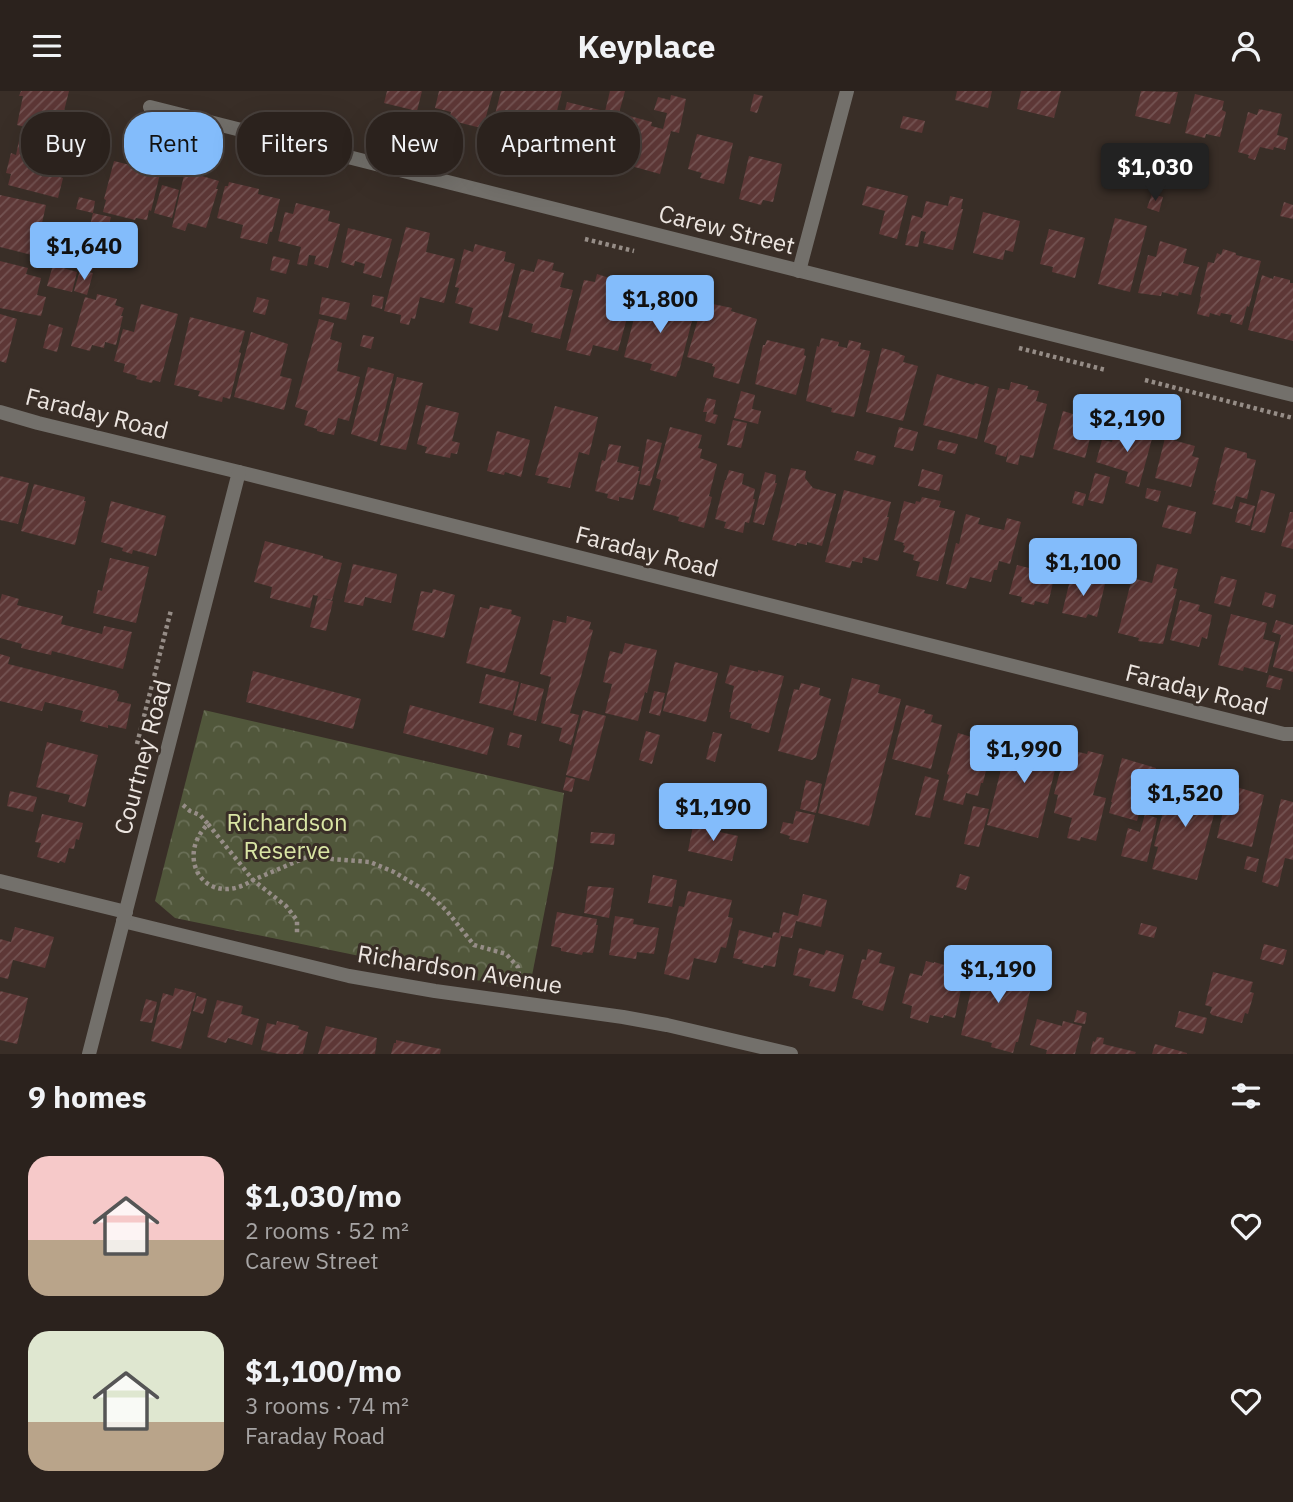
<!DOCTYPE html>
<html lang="en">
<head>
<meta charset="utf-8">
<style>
  :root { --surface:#2b221d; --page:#372f2a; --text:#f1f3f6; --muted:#a6a4a4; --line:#473f3b; --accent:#83bcfb }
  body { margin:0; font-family:"IBM Plex Sans",sans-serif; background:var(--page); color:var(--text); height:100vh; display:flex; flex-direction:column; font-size:26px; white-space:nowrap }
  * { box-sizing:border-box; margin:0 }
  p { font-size:23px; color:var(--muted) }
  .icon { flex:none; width:38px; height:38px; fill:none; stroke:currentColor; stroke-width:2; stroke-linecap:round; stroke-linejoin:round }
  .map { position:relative; height:963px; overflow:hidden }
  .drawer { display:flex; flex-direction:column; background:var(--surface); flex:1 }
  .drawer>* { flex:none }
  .hud { position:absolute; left:21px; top:21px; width:700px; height:63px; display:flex; gap:14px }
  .price { position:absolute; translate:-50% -60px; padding:0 16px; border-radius:7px; background:var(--accent); color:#111; font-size:23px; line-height:46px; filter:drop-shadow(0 2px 4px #0008) }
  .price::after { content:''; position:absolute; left:50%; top:42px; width:21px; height:16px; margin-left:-10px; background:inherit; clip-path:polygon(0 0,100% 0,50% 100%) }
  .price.selected { background:#222; color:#fff }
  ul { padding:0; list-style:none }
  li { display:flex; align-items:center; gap:21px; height:175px; padding:0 28px }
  li span { display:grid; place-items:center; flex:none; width:196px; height:140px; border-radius:21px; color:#555 }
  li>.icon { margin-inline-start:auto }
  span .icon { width:84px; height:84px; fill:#fffc; stroke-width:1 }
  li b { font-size:30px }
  h2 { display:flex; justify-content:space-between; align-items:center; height:84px; padding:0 28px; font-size:30px }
  .tag { padding:0 24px; border-radius:28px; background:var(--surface); box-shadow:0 7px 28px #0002,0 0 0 2px var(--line); font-size:24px; line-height:63px }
  .tag.selected { background:var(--accent); color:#111 }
  header { display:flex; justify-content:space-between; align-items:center; height:91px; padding:0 28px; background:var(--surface); font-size:32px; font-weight:700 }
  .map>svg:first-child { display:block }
</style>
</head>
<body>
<header><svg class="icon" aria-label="menu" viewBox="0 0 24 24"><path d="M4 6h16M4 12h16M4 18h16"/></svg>Keyplace<svg class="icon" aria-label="person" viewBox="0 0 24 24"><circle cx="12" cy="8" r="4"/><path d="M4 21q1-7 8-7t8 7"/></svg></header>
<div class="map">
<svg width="1293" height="963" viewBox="0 0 1293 963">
  <defs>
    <pattern id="park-crowns" width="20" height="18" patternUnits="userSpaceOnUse" patternTransform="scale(1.75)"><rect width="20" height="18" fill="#51573b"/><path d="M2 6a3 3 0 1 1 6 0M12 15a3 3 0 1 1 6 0" fill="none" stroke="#6a6f57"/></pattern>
    <pattern id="building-hatch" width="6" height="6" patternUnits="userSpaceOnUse" patternTransform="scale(1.75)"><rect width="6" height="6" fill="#5d3736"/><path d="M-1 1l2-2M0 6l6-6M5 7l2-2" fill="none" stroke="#745453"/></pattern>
  </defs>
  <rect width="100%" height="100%" fill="#392e27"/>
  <path fill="url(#park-crowns)" d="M204,619L564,702L554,772L529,900L175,827L155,810Z"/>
  <g fill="url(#building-hatch)">
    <path d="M21,0H69L62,28L54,26L50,42L17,34L23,5H19Z"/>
    <path d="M387,0H422L417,20L384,12Z"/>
    <path d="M439,0H493L484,33L482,32L481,37L449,29L451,21L435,17Z"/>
    <path d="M501,0H562L546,63L526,58L528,52L522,51L521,55L489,47Z"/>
    <path d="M610,0H625L612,48L599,45Z"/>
    <path d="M957,0H992L988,17L955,9Z"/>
    <path d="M1021,0H1061L1054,27L1017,18Z"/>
    <path d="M1141,0L1178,1L1170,33L1135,25Z"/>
    <path d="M754,3L763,5L757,22L750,20Z"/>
    <path d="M1195,3L1224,10L1222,19L1226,21L1220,46L1206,43L1205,47L1185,42Z"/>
    <path d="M671,4L686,8L679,42L671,40L660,83L624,73V69L615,66L626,24L652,31L651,35L663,38L667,22L654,19L658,6L670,9Z"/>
    <path d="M567,11L604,20L595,55L582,51L581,57L557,51Z"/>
    <path d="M1259,18L1282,23L1277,44L1288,47L1285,59L1274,56L1273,59L1260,56L1255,69L1248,67L1249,64L1238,61L1248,21L1257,24Z"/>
    <path d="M903,25L925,30L922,42L900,37Z"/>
    <path d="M697,43L733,52L724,93L700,87L702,82L688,78Z"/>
    <path d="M74,44L91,48L88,60L71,56Z"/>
    <path d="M20,45L55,54L48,83L63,87L58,107L8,94L11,83L6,82L11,62L16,64Z"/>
    <path d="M749,65L782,73L773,111L763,109L761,114L739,108Z"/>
    <path d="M114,70L142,77V74L161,79L151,120L149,119L147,129L136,127L135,129L103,121L106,109L104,108Z"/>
    <path d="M185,80L219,90L216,98H218L206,137L188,132L185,140L172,136Z"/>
    <path d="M229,91L259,98L258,103L280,108L272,141H270L267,153L240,147L243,134L217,127L225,95H228Z"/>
    <path d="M162,94L179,99L172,127L154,122Z"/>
    <path d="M867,95L908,105L897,148L879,143L885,120L862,114Z"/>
    <path d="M1152,103L1163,106L1159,121L1147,117Z"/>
    <path d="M0,104L46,114L40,141L58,146L52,169L0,156Z"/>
    <path d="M950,105L963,108L961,118H963L953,159L923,152L926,141L921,140L918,156L905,154L912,124L922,127L926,110L948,115Z"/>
    <path d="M79,106L95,110L93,122L76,118Z"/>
    <path d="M1284,111L1293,114V128L1280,125Z"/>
    <path d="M296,112L330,120L328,130L340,133L328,177L314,173L316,165L309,164L307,175L297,173L301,156L278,150L285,121L293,123Z"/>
    <path d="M983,121L1020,130L1013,161L1005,159L1003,169L973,162Z"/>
    <path d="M93,122L111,126L102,160L85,155Z"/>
    <path d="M1115,127L1147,135L1130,201L1098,193Z"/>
    <path d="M406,136L430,142L426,161L455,168L444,212L420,206L415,228L411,227L409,234L400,232L401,224L384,220Z"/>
    <path d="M348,137L392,148L381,187L363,182L365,173L355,170L354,175L341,171Z"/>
    <path d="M1049,138L1085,147L1075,187L1052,181L1053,176L1040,173Z"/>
    <path d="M1160,150L1187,158L1183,172L1199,176L1191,204L1179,201L1178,205L1162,201L1161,205L1138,202L1148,164L1156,166Z"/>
    <path d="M475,153L506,161L504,170L515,173L498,240L469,232L473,217L455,212L459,197L455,196L464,158L473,161Z"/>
    <path d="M1223,158L1236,162V164L1261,170L1249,216L1247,215L1242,234L1230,231L1232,224L1221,222L1220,225L1210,222L1209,226L1197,223L1201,206L1200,205L1208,171L1214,172L1217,162L1221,164Z"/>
    <path d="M273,165L290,169L286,183L270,179Z"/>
    <path d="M83,166L95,169L92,180L80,177Z"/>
    <path d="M538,168L554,172L552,179L564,182L560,196L573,199L560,248L531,241L533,233L508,226L521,178L534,181Z"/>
    <path d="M0,170L28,177L26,183L41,187L37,204L46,206L41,225L0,217Z"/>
    <path d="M53,174L77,181L72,201L47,195Z"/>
    <path d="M80,179L93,182L87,204L74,200Z"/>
    <path d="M597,183L625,192L623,199L634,201L618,260L593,254L590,265L566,259L584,189L595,191Z"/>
    <path d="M1262,184L1273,188L1274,185L1290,189V192H1293V250L1248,239Z"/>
    <path d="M657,200L683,207L679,222L693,226L679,280H678L676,286L650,279L652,273L624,266L638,212L653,216Z"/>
    <path d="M97,203L117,208L115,214L124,217L121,225H123L116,254L105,251L104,257L92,254L90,260L71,255L85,206L96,209Z"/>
    <path d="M373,204L384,206L382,218L371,215Z"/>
    <path d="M257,206L269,209L265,224L253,221Z"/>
    <path d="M322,206L350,212L346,229L319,223Z"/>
    <path d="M703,211L732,217L731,220L757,228L739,293L713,286L715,276L712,275L713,273L687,266Z"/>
    <path d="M141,213L178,223L160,291L153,289L152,292L136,288L137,285L123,281L125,273L114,270L123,238L134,241Z"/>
    <path d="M0,223L17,228L6,272L0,270Z"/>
    <path d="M190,226L245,240L239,261L241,262L230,308L223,306L222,311L198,305L200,300L174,294Z"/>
    <path d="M319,228L334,232L330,248L342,252L337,280L360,286L349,330L338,327L334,344L317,340V338L304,334L308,320L295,316Z"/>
    <path d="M49,233L63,237L57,261L43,257Z"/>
    <path d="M251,241L288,253L280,285L292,288L284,319L234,306Z"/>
    <path d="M363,244L374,246L371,258L360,255Z"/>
    <path d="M821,247L839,251L838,255L847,257L849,249L861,252L860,258L870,260L854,326L831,321L832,317L806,310L817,255L819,256Z"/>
    <path d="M767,249L805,258L804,264L806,265L796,304L755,293L763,254H765Z"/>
    <path d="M882,257L900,262L899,263L905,265L903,271L918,275L903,330L866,321Z"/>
    <path d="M368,276L394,283L377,351L351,343Z"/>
    <path d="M937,283L974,294L975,292L989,296L977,348L923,334Z"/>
    <path d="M397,286L423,292L406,359L380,354Z"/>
    <path d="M1011,291L1028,295L1027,298L1039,300L1036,310L1047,313L1033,367L1020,364L1018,374L1006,371L1009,357L1006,366L995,363L997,355L984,351L998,297L1009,299Z"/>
    <path d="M741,300L755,304L752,318L761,320L758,333L734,327Z"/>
    <path d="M707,307L716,309L713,323L718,324L715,333L705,330L707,321H703Z"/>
    <path d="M426,314L459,322L452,350L460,352L457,363L451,362L450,367L425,362L427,356L417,353Z"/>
    <path d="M555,315L598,326L589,364L579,361L570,397L547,392L549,387L535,384Z"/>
    <path d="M1074,318L1096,324L1085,367L1053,358L1063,320L1073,323Z"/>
    <path d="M733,329L747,332L741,357L727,354Z"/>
    <path d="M670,336L702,344L698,357L702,358L700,367L717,373L709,405L712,406L704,437L678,430L679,426L653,419L661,389L656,387Z"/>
    <path d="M899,336L918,341L913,360L894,356Z"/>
    <path d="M1130,339L1153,344L1139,396L1125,392L1128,381L1096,371L1102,349L1112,351L1115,340L1129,343Z"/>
    <path d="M497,340L530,349L521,386L505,381L504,384L487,380Z"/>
    <path d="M1165,347L1195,355L1192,365L1199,367L1191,396L1155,387Z"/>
    <path d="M647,348L662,352L650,395L639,393Z"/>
    <path d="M939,349L958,353L955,363L937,358Z"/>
    <path d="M609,353L621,355L617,371L639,376L638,380H640L633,409L619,406V410L607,407L608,403L595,400L602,369L605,370Z"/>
    <path d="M1225,356L1247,362V367L1256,369L1247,408L1236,405L1232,418L1212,413L1216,400H1214Z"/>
    <path d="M857,360L876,365L873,374L854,369Z"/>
    <path d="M791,377L806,380L805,387L813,397L836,403L822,455L807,451V454L797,452L796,455L772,449Z"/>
    <path d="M922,378L943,384L939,400L918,395Z"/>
    <path d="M729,379L744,383L742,393L755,398L753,408H755L749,432L745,431L743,442L724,437L726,431L715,428L725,389H726Z"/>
    <path d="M765,381L776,384L775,392H777L764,434L753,431Z"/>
    <path d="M1095,382L1110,386L1103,413L1088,409Z"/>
    <path d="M0,385L29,392L18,433L0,429Z"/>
    <path d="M34,393L85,406L84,410H86L75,454L21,440Z"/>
    <path d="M1147,397L1161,400L1158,411L1145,407Z"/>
    <path d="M844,399L891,411L887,426H889L878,470L863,466L862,472L852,470L850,477L825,471Z"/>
    <path d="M1261,399L1275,403L1265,442L1251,439Z"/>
    <path d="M1075,400L1086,403L1083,415L1072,412Z"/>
    <path d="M922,406L941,410L939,416L955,420L938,490L916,485L920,471L913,469L914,464L903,461L905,455L903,454L904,452L894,449L904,410L915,413L916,410L920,411Z"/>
    <path d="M111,410L166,425L156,465L133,459L132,463L122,460L123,457L101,451Z"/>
    <path d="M1240,411L1255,415L1250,435L1235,431Z"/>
    <path d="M1168,414L1196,421L1191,443L1162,436Z"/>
    <path d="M1290,421H1293V458L1281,455Z"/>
    <path d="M966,423L980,427L978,433L1004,439L1007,427L1021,431L1010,473L999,470L997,479H994L991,491L970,486L966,498L946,493L956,452L959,453Z"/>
    <path d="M265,450L323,465V467L342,472L332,509L322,507L333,510L326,540L310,536L318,505L313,504L310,517L270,507L272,496L254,491Z"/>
    <path d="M110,467L149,476L136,532L93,522L98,499L102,500Z"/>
    <path d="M353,473L397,483L391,512L365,506L363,515L344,511Z"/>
    <path d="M1157,473L1178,478L1173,497L1177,498L1163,553L1138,550L1139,547L1118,542L1132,487L1152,492Z"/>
    <path d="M1017,474L1029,477L1030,475L1054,480L1053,483H1055L1048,513L1035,510L1034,514L1021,511L1022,506L1009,503Z"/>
    <path d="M1071,485L1105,493L1097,526L1088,523L1086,527L1062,522Z"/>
    <path d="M1221,485L1237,489L1230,516L1214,512Z"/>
    <path d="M433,498L455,504L444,547L412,539L421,500L432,502Z"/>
    <path d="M1265,501L1276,504L1273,517L1262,514Z"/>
    <path d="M2,503L19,508L17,514L63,525L61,533L102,543L104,535L132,541L123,578L52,560L51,564L21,557L22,553L0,547V510Z"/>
    <path d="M1180,509L1200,514L1198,520L1212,524L1207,548L1202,546L1199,556L1170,549Z"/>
    <path d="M490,514L512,519L511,523L521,526L505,582L466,572L480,516L489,518Z"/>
    <path d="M1231,523L1267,532L1263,548L1275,551L1267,582L1244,576L1243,580L1218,574Z"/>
    <path d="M567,525L591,531L589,538L593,539L579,593L576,600L570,622L579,624L571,654L559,650L562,637L541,632L551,586L540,583L553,529L566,532Z"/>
    <path d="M1276,529L1293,534V581L1273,576L1281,544L1272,541Z"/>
    <path d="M625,552L657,559L647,602L645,601L638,630L605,622L612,593L603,591L610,560L622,563Z"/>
    <path d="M0,563L10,566L8,573L117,600V602L119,603L117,610L131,613L126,638L108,634V637L80,630L83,620L45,611L42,620L0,610Z"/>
    <path d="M675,571L718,582L706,631L663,620Z"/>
    <path d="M730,574L758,581V579L784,585L769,642L751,637L752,633L730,627L731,621H729L734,595L725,592Z"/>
    <path d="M253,580L361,608L353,638L246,611Z"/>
    <path d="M486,583L519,591L512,620L479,612Z"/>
    <path d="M1269,584L1283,588L1280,599L1266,596Z"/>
    <path d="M852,587L880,594L878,602L901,608L869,735L818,722Z"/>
    <path d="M521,592L544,598L536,630L513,624Z"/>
    <path d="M801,592L820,597L819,604L831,608L816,666L812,669L778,660L794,598L799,599Z"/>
    <path d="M654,600L665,602L660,625L649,622Z"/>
    <path d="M410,614L494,637L487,664L403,642Z"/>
    <path d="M906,614L925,619L924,622L933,624L931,631L942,634L931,678L892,668Z"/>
    <path d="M583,619L606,625L589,690L566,684Z"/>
    <path d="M1011,639L1028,643L1026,651L1038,655L1045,656L1047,648L1062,651L1038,747L987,734Z"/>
    <path d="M646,640L660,644L652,673L639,669Z"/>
    <path d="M510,641L522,644L519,657L507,654Z"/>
    <path d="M713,641L722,643L715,671L706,668Z"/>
    <path d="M958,642L975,647L974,650L992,654L983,692H981L978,705L966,702L963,714L943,709L949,684L947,683Z"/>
    <path d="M47,651L98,664L85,716L68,711L70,704L36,696Z"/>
    <path d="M1066,658L1087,663L1088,660L1104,664L1093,704L1106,707L1096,750L1081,746L1080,750L1067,747L1072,727L1054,722L1058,704L1054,703Z"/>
    <path d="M1122,667L1156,677L1155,683H1156L1146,720L1140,719L1137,730L1109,722L1112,711H1111Z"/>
    <path d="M925,685L939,689L930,727L915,724Z"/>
    <path d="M566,686L575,688L572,701L563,699Z"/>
    <path d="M1184,686L1211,693L1208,706L1218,708L1197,789L1152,778L1158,756L1154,755L1168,702H1169L1171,696L1181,699Z"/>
    <path d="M806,689L822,693L816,722L800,718Z"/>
    <path d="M1229,694L1264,704L1252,756L1217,747Z"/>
    <path d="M10,700L37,706L33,721L7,715Z"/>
    <path d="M1281,708L1293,711V769L1285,767L1278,796L1262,791Z"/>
    <path d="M973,715L989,718L979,756L964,753Z"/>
    <path d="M796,720L815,724L808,752L789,748L790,745L780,742L783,731L793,733Z"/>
    <path d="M42,723L83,732L79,749L76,748L74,758L69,757L65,772L60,770L59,772L37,766L41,752L35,751Z"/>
    <path d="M1145,723L1157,727L1147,771L1121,765L1128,737L1140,741Z"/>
    <path d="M693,735L738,745L732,770L688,760Z"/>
    <path d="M591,741L615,743L614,754L590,752Z"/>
    <path d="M1247,765L1259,768L1256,781L1244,778Z"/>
    <path d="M960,783L970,786L966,799L956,796Z"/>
    <path d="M653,784L677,789L672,816L648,812Z"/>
    <path d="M588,795L614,797L609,827L584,822Z"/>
    <path d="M688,800L732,809L728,826L733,827L726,857L721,856L716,872L694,867L689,889L664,883L679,815L684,816Z"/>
    <path d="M803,803L827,809L821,836L796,830L792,847L781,845L775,876L764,874L763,877L742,872L743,869L733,867L739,839L772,847L773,841L779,842L783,821L798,825Z"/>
    <path d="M557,821L597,828L596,834H598L593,862L583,861L582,864L561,860V857L551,855Z"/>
    <path d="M615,825L634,828L633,833L659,837L654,863L637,861L636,868L609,864Z"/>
    <path d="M1141,832L1157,836L1154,847L1138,843Z"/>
    <path d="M15,836L54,846L45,877L13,869L8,888L0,886V848L11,851Z"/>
    <path d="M1264,853L1287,859L1283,874L1260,868Z"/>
    <path d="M799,857L824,864L826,859L844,864L835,901L809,895L811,888L793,884Z"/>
    <path d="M868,858L882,862L879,872L895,876L883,920L862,914L863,910L852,907L862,868L866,869Z"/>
    <path d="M1006,869L1030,875L1027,887L1033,888L1018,951H1016L1013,962L991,956L992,952L961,944L976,877L982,878L983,873L1004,878Z"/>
    <path d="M926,870L934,872V871L965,880L955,927L944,924L943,927L930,924L928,932L910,927L912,915L902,912L910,882L922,885Z"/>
    <path d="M1213,881L1253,891L1250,901L1254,902L1248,923L1245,922L1242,932L1212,924L1210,922L1212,916L1205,914Z"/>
    <path d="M175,897L196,902L181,958L151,950L163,902L173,905Z"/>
    <path d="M0,900L28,907L17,953L0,949Z"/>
    <path d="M197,905L207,908L203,923L193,920Z"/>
    <path d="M146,908L157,911L152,932L140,930Z"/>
    <path d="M217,909L243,915L241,923L259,928L252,954L228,947L226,952L207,946Z"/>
    <path d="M1077,919L1087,922L1085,933L1074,931Z"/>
    <path d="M1179,920L1207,927L1203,943L1175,936Z"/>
    <path d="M1037,928L1062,935L1063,930L1082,935L1075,963H1046L1047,959L1030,954Z"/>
    <path d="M277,930L299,935L298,938L308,941L303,963H279L261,959L267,932L276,934Z"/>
    <path d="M326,935L377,947L375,963H318Z"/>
    <path d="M1097,946L1104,947L1103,953L1136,961L1135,963H1090L1093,950L1095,951Z"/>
    <path d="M396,949L441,958L440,963H391L394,952H396Z"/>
    <path d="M1155,953L1187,962V963H1152Z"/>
  </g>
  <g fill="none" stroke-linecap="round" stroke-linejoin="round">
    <g stroke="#968d87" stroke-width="4.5" stroke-dasharray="3.5 3.5" stroke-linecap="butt">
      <path d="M129,39L146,45L176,44"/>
      <path d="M585,148L634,160"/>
      <path d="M1019,257L1106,279"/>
      <path d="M1145,289L1293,327"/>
      <path d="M137,653L171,519"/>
      <path d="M183,714L190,720L200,724L208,733C173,768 207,819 253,789L286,815L297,829V842"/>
      <path d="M208,733L253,789L307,766L370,771L394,781L424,799L446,819L474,854L506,863L518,876L520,893"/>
    </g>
    <g stroke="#73706b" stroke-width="14">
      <path d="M150,16L1293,304"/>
      <path d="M799,180L847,0"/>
      <path d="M0,321L38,332L239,381L1284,643H1293"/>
      <path d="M0,790L126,821"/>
      <path d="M123,830L349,885L435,900L623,926L667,934L791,963"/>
      <path d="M89,963L239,381"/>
    </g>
  </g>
  <g text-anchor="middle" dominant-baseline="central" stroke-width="6" stroke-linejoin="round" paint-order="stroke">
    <g font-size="24" fill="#ece5e0" stroke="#392e27">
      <text transform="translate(727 138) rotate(14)">Carew Street</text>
      <text transform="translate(97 322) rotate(14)">Faraday Road</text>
      <text transform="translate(647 460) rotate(14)">Faraday Road</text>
      <text transform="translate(1197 598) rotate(14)">Faraday Road</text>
      <text transform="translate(142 666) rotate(-75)">Courtney Road</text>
      <text transform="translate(460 878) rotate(9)">Richardson Avenue</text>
    </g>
    <g font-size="24" fill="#d9e5a4" stroke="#392e27">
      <text x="287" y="731">Richardson<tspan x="287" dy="28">Reserve</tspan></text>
    </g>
  </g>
</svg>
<b class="price selected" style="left:1155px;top:112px">$1,030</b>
<b class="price" style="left:84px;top:191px">$1,640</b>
<b class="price" style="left:660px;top:244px">$1,800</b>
<b class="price" style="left:1127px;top:363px">$2,190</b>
<b class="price" style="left:1083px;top:507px">$1,100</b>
<b class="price" style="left:1024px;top:694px">$1,990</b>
<b class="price" style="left:1185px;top:738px">$1,520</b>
<b class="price" style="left:713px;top:752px">$1,190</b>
<b class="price" style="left:998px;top:914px">$1,190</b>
<div class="hud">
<a class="tag">Buy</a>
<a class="tag selected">Rent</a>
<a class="tag">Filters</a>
<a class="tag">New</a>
<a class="tag">Apartment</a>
</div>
</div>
<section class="drawer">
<h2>9 homes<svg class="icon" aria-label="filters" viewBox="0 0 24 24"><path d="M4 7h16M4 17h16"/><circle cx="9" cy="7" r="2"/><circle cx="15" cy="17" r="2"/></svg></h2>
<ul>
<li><span style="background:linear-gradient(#f6c9c9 60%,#b9a48a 0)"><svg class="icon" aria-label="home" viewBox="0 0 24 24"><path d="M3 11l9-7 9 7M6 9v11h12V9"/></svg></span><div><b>$1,030/mo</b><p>2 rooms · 52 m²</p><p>Carew Street</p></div><svg class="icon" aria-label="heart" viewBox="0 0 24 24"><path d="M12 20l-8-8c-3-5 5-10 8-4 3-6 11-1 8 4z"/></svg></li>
<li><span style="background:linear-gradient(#dfe7d0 65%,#b9a48a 0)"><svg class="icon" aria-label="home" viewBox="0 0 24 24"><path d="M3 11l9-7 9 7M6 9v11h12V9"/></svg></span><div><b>$1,100/mo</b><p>3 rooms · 74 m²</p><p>Faraday Road</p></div><svg class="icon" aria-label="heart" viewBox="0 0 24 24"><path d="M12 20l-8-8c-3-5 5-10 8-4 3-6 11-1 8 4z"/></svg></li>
</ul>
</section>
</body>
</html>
